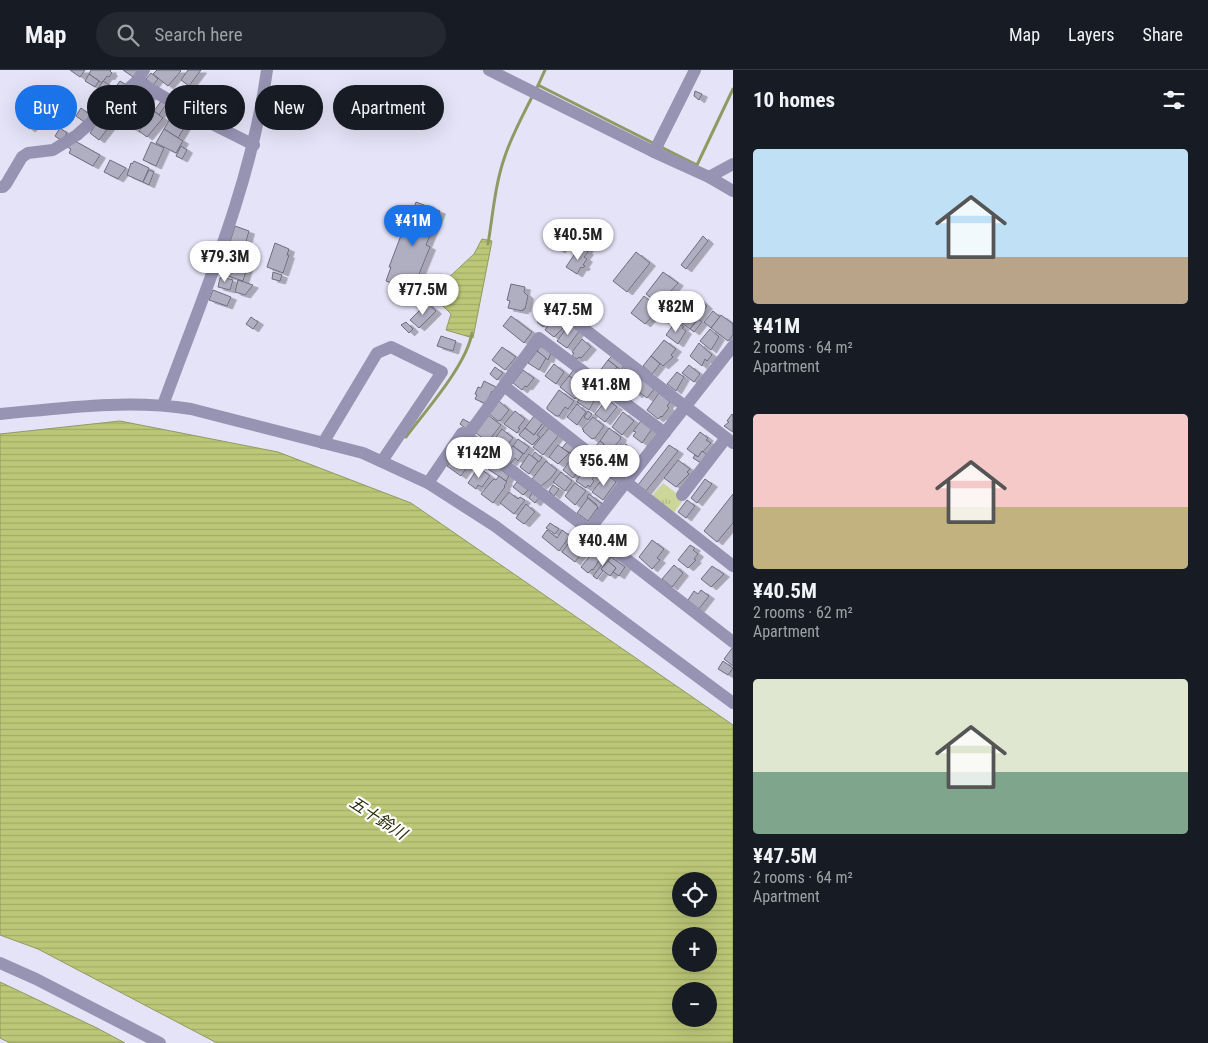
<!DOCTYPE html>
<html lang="en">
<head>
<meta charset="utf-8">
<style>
  :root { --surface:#171b24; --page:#242831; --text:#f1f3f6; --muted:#9ea1a6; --line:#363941; --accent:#1a73e8 }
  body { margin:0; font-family:"Roboto Condensed","Noto Sans JP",sans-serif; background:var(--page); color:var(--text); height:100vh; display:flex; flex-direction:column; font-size:19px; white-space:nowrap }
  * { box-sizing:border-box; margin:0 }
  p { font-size:16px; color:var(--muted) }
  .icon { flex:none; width:28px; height:28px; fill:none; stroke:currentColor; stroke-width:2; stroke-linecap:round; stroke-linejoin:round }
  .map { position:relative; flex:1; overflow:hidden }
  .details { display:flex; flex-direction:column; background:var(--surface); width:475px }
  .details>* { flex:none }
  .guide { position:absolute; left:15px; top:15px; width:475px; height:45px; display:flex; gap:10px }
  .controls { position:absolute; left:672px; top:802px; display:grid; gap:10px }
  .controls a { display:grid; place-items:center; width:45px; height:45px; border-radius:50%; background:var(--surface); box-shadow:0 5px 20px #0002; font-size:25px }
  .price { position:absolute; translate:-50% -42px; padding:0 11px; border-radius:18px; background:#fff; color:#222; font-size:16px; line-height:32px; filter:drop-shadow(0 1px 2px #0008) }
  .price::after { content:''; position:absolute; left:50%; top:30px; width:15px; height:11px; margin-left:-8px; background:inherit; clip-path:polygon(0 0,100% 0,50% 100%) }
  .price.on { background:var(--accent); color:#fff }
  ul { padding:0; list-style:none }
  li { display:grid; align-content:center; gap:10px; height:265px; padding:0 20px }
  li span { display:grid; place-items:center; height:155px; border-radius:5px; color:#555 }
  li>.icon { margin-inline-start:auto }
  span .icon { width:90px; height:90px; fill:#fffc; stroke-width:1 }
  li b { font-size:21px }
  h2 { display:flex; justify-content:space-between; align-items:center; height:60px; padding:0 20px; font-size:21px }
  .chip { padding:0 18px; border-radius:22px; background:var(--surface); box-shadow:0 5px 20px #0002; font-size:18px; line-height:45px }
  .chip.on { background:var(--accent); color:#fff }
  header { display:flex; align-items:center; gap:30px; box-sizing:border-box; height:70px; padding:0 25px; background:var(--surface); border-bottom:1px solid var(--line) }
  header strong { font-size:24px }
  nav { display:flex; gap:28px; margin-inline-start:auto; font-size:18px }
  .search { width:350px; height:45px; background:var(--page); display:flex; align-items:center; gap:12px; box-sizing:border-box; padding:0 18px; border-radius:28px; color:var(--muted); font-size:19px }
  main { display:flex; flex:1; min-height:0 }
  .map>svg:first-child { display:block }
</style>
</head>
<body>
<header>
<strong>Map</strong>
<div class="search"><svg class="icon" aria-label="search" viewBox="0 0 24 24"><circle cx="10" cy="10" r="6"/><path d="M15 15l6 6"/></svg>Search here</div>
<nav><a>Map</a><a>Layers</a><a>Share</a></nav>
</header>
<main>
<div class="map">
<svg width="733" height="973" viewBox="0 0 733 973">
  <defs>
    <pattern id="grass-tufts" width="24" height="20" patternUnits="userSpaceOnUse" patternTransform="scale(1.25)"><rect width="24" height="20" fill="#ccd699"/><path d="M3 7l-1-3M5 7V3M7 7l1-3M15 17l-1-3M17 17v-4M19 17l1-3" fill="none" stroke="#b0b884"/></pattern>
    <pattern id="water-rules" width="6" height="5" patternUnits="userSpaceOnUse" patternTransform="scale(1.25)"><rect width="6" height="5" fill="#bcc877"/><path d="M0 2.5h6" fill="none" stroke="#a2ac68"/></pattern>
    <filter id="shadow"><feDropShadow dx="5.5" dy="3" stdDeviation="0" flood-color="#0004"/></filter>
  </defs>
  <rect width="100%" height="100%" fill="#e5e3f7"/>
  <path fill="url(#grass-tufts)" d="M663,413L684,429L673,444L651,427Z"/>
  <g fill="url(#water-rules)" stroke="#919963" fill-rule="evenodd">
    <path d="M482,169L492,171L473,268L446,260L451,244L431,224L474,184Z"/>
    <path d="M120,351L278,382L411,433L733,655V973H217L38,879L0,865V364ZM709,811V839H681V811ZM709,866V894H681V866ZM709,921V949H681V921Z"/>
    <path d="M0,912L97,958L125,973H10L0,968Z"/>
  </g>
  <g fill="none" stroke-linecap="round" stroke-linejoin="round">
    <g stroke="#919963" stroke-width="3">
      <path d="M538,15L655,74"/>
      <path d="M536,20L545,0"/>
      <path d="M661,77L697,95L733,19"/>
      <path d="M488,174C493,144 495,114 505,86C512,65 523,45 533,25"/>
      <path d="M406,367C426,340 466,296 472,263"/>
    </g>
  </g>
  <g fill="#b0aec1" stroke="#6f6d7f" filter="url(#shadow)">
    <path d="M70,0H85L80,7Z"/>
    <path d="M91,0H111L110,1L112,3L109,7L107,6L102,13L89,4Z"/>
    <path d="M123,0H139L136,9Z"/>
    <path d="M157,0H180L181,1L168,16L153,4Z"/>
    <path d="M188,0H201L189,16L181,10Z"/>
    <path d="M151,3L158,9L153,15L146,9Z"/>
    <path d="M89,4L99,11L95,17L85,11Z"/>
    <path d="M103,11L120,22L114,31L97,20Z"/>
    <path d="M120,11L128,16L123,23L115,18Z"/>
    <path d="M141,15L152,25L134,42L125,32Z"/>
    <path d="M695,21L702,24L699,30L694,26Z"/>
    <path d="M185,23L204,34L198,43L180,32Z"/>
    <path d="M162,30L167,33L159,45L154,41Z"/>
    <path d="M123,31L130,39L121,49L113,41Z"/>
    <path d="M81,38L92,46L87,54L76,46Z"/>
    <path d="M176,39L190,48L178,68L164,59Z"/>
    <path d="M135,41L144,48L135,60L126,54Z"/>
    <path d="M154,41L163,48L147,67L139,61Z"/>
    <path d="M27,50L33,54L30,59L24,55Z"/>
    <path d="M99,50L109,57L99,70L90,63Z"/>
    <path d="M60,58L67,63L62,71L55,66Z"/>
    <path d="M164,59L183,71L176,83L156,73Z"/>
    <path d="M75,71L100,85L93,96L69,83L71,79L67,77Z"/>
    <path d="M151,72L164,78L156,96L143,90Z"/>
    <path d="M181,76L187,80L182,89L176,86Z"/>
    <path d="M110,90L126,98L118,109L104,102Z"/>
    <path d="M134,91L149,98L143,112L127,105L131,93L132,94Z"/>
    <path d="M149,100L154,102L149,115L143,112Z"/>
    <path d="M416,132L440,141L426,175L430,177L413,219L410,218L409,220L386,211L391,197H389L405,155H407Z"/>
    <path d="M235,156L249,161L244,179L229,175Z"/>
    <path d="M556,158L568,164L560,180L548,173Z"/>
    <path d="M587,163L594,169L586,181L578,175Z"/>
    <path d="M703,166L708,171L686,199L681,195Z"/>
    <path d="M275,173L289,179L287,185H289L283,203L267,197Z"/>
    <path d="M580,176L588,182L584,187L587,189L583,195L585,196L583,198L581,197L577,204L566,197Z"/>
    <path d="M636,182L650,193L627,222L613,211Z"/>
    <path d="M226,191L247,198L243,211L225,205V204L223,203Z"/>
    <path d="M273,202L282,205L280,211L272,209Z"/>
    <path d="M663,202L678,213L669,223H670L664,233L662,232L660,235L646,224Z"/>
    <path d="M223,207L233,210L230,220L218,217L220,208Z"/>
    <path d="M238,210L253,215L245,225L235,222Z"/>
    <path d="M511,214L525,217L524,222L528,226L525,239H523V241L508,238L510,231L507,230Z"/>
    <path d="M213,220L231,227L227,236L209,230Z"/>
    <path d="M678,225L686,232L669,253L661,248L674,227L675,228Z"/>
    <path d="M644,226L658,237L655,241L656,242L645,254L631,243Z"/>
    <path d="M696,226L707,236L690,259L678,250Z"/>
    <path d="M427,233L436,241L419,258L410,250Z"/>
    <path d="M546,234L554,241L550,250L543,257L537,252L539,250L535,247Z"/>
    <path d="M713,241L720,247L711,258L704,252Z"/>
    <path d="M721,245L733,254V265L728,271L711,258Z"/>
    <path d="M511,246L532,262L524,273L503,256Z"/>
    <path d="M251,247L258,252L253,259L246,254Z"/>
    <path d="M554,248L563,255L562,257L563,258L554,267L545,260Z"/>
    <path d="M698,249L702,252L694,262L690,259Z"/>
    <path d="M676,251L684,257L682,258L686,261L678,274L666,265Z"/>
    <path d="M406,252L413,259L409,263L401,255Z"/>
    <path d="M570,253L580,260L567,278L557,271Z"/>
    <path d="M710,259L719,267L711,280L700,271Z"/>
    <path d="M441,266L456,271L453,281L437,276Z"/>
    <path d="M582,269L591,277L581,288L579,287L577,289L572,286L574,283L572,282Z"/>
    <path d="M664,270L676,279L671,285L673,287L663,296L651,286Z"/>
    <path d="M699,273L712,285L707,291L705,289L702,296L690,286Z"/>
    <path d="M541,276L551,283L548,290L537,281Z"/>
    <path d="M502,277L516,287L505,300L492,290Z"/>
    <path d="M537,281L546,288L539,300L528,293Z"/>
    <path d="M613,285L625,294L621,300L608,290Z"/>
    <path d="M651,286L660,294L652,304L643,296Z"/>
    <path d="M608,290L617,297L608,309L606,308L604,310L597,305Z"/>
    <path d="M554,294L564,302L556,314L545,306Z"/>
    <path d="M689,295L700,304L694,312L682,303Z"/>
    <path d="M627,296L636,303L623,317L615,311Z"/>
    <path d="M495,297L503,303L497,310L490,304Z"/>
    <path d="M574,299L585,308L581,314L569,306Z"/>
    <path d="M523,300L534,308L527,317L525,316L522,320L513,313Z"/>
    <path d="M677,302L684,307L676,321L667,314Z"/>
    <path d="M637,305L655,318L647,328L639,322L637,325L628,317Z"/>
    <path d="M569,306L581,314L577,320L580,322L575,329L560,317Z"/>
    <path d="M484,311L496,317L493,322L492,321L486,333H484L475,329L477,325L475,324L478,317L481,318Z"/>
    <path d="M587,319L597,326L589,340L577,332Z"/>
    <path d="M559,320L574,331L568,339L565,337L559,346H556L547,339V337Z"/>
    <path d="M659,323L670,332L667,336L669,338L662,347L661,346L658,349L647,340Z"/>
    <path d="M607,329L617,337L605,352L595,344Z"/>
    <path d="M499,331L509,340L501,350L498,351L489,344Z"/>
    <path d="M577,334L586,342L577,355L567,347Z"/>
    <path d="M515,341L525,349L518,358L520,359L517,363L504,354Z"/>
    <path d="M588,341L592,344L588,350L584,347Z"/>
    <path d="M623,342L634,351L622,365L612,357Z"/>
    <path d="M732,344L733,345V362L724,356L729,352L727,351Z"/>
    <path d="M488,345L501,355L486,374L484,372L485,370L476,363Z"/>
    <path d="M534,346L543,353L534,365L525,358Z"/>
    <path d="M593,347L604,356L595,368L592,369L583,361L584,360L582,359Z"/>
    <path d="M463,349L470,353L466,359L460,354Z"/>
    <path d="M641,351L652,359L642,373L633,366L636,362L633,361Z"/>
    <path d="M543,353L545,355L537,365L540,367L532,375L519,365L525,358L534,365Z"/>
    <path d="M549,358L559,365L543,385L533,377Z"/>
    <path d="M609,358L621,367L620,370L612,379L606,376L603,379L602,377L604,374L600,371Z"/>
    <path d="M502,359L513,368L500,384L489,376Z"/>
    <path d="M700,362L708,368L706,370L711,373L698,387L687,379Z"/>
    <path d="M518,369L529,377L524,384L513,376Z"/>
    <path d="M600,371L604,374L599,380L595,377Z"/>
    <path d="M567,372L575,377L570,383L562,378Z"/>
    <path d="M626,374L633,381L628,390L629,391L623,399L613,391Z"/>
    <path d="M464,375L477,386L469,396L456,387Z"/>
    <path d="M558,375L569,383L558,394L549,387Z"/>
    <path d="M669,375L678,381L646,421L638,415Z"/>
    <path d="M513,376L523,384L518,391L515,388L511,393L504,387Z"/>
    <path d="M606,376L612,379L613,377L617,380L612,388L602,381Z"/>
    <path d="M702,381L707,385L701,393L693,388L695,385L698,387Z"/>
    <path d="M535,382L542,388L539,392L532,386Z"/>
    <path d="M576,382L586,390L573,408L563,400Z"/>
    <path d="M529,384L538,391L529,404L520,397Z"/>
    <path d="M454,387L467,397L461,406L447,396Z"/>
    <path d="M678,390L690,399L687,402L689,404L676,417L664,408Z"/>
    <path d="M546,391L557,400L551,408L541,416L532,409Z"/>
    <path d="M493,393L509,406L506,411L488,399Z"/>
    <path d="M589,394L598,401L592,409L594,411L590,417L588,415L586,418L576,411Z"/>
    <path d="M481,399L490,406L482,417L478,415L476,419L468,413L476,401L478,402Z"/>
    <path d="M561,402L572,411L565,421L553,412Z"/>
    <path d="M606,404L616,412L603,430L592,422Z"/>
    <path d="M499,406L507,412L504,416L505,417L493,433L481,424L490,413L494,409L496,410Z"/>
    <path d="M705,409L712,414L697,433L691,428Z"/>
    <path d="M517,412L528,420L523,425L513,417Z"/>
    <path d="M575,413L586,421L575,435L565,426Z"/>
    <path d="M553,415L559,419L554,426L549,421Z"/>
    <path d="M509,422L518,429L520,427L525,430L514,444L500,433Z"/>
    <path d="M532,423L539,428L535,433L529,428Z"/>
    <path d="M589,424L602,434L598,440L596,434L587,427Z"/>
    <path d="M733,424V453L717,472L704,461Z"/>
    <path d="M588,428L598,437L588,451L577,443Z"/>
    <path d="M687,430L695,436L686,448L678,442Z"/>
    <path d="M526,434L535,442L524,454L516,448Z"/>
    <path d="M550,453L559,459L555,464L546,458Z"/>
    <path d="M547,460L557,468L562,460L570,466L559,481L542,467Z"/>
    <path d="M574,466L587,476L575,492L562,482Z"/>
    <path d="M589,466L596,472L591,478L584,473Z"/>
    <path d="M652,470L664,479L657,488L660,490L652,499L639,487Z"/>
    <path d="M690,475L695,478L693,480L698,484L694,489L696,490L688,498L678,490Z"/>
    <path d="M592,483L600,489L593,500L592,499L588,503L581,497Z"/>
    <path d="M611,483L615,486L614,488L611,487L601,499L603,501L597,509L593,506Z"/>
    <path d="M611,487L625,497L619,506L613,502L616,498L608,491Z"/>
    <path d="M608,491L616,498L610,506L601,499Z"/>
    <path d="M674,495L683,503L672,517L662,509Z"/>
    <path d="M712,496L724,504L711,517L701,509Z"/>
    <path d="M701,520L709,526L698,540L688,530L694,521L698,524Z"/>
    <path d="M733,577V596L724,589Z"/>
    <path d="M723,591L733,598L728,605L718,599Z"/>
  </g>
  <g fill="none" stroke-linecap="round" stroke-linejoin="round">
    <g stroke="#9793b3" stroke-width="12">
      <path d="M489,0L654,82L709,107L733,121"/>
      <path d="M137,11L194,45L254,75"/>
      <path d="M654,82L695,0"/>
      <path d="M709,107L733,94"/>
      <path d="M0,117H3L6,114L22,87L28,83L53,80L77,65L137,11L144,0"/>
      <path d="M561,241L733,373"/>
      <path d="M504,316L626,412L733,276"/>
      <path d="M163,335C203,225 251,117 267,0"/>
      <path d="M0,344C64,338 127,329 191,339L363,383L428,413L495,456L733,633"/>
      <path d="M467,366L589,460L626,412L733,496"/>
      <path d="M323,373L377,283L391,277L442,302L382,391"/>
      <path d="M428,413L462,363L467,366L539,268L665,363"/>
      <path d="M682,425L726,368"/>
      <path d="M589,460L733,572"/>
      <path d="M0,893L36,909L160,973"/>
    </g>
  </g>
  <g text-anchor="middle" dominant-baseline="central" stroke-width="4.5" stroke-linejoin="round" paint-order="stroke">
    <g font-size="16" font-style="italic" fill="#2a2e0b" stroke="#fff">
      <text transform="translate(378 748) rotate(33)">五十鈴川</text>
    </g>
  </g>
</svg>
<div class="controls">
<a><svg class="icon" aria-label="locate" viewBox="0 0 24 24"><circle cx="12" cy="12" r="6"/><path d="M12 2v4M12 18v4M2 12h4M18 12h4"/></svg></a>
<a>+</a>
<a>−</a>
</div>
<b class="price on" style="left:413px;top:177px">¥41M</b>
<b class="price" style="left:578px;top:191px">¥40.5M</b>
<b class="price" style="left:225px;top:213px">¥79.3M</b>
<b class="price" style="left:423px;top:246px">¥77.5M</b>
<b class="price" style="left:676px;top:263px">¥82M</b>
<b class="price" style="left:568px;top:266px">¥47.5M</b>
<b class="price" style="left:606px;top:341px">¥41.8M</b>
<b class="price" style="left:479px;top:409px">¥142M</b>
<b class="price" style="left:604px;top:417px">¥56.4M</b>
<b class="price" style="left:603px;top:497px">¥40.4M</b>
<div class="guide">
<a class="chip on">Buy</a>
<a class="chip">Rent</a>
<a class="chip">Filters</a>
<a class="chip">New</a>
<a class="chip">Apartment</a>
</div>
</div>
<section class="details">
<h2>10 homes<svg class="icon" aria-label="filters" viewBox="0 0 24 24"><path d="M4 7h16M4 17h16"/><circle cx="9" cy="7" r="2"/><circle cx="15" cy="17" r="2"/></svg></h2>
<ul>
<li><span style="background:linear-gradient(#bfe0f5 70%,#b9a48a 0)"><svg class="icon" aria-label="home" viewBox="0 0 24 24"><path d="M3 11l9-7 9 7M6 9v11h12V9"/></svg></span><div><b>¥41M</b><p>2 rooms · 64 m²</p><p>Apartment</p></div></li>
<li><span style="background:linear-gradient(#f6c9c9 60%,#c2b280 0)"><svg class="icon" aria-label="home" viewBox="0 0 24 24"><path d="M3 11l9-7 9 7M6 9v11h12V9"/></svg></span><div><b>¥40.5M</b><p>2 rooms · 62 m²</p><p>Apartment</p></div></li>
<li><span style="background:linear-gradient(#dfe7d0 60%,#7fa58c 0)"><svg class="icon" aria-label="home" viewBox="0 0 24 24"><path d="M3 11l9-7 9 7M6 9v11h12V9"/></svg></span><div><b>¥47.5M</b><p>2 rooms · 64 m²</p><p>Apartment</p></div></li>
</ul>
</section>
</main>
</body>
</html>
